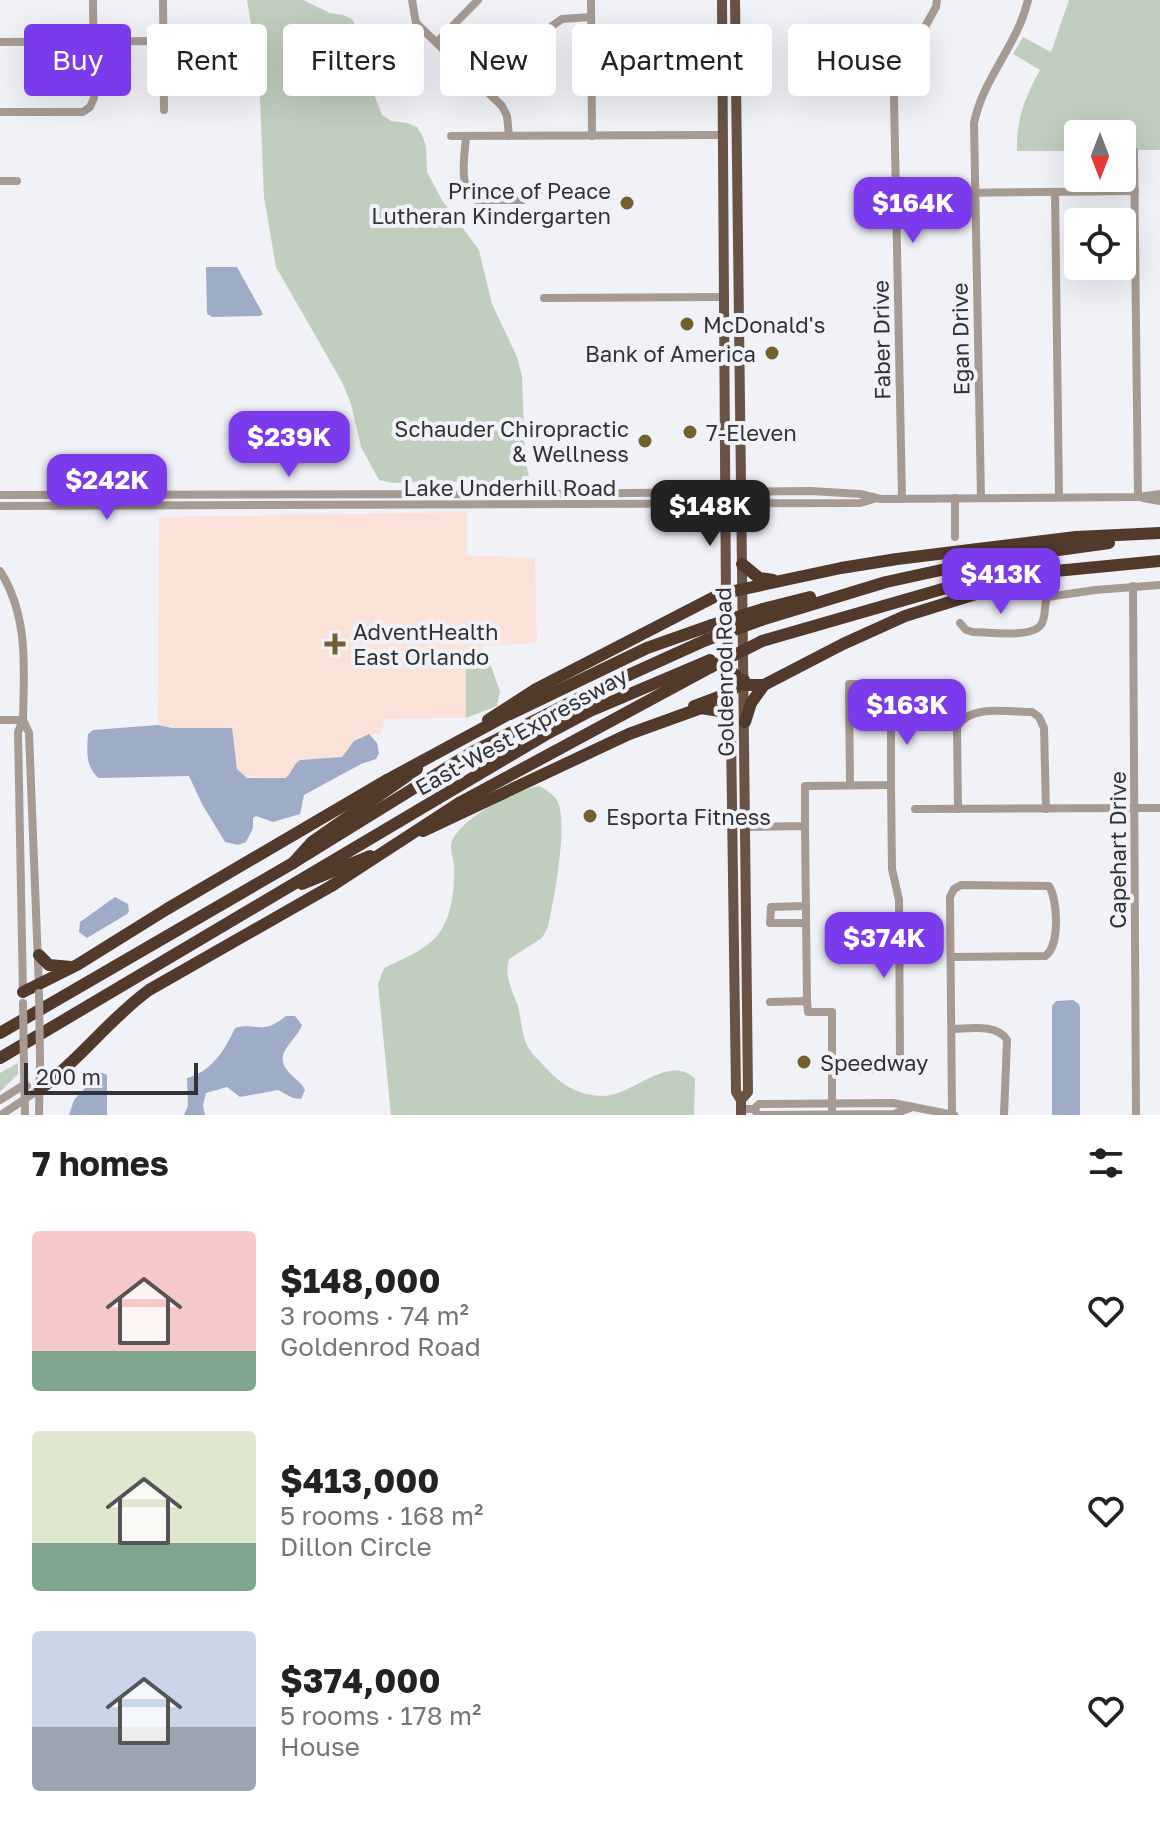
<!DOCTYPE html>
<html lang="en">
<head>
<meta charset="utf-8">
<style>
  :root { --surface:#fff; --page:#f2f2f2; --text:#222; --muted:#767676; --accent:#7c3aed }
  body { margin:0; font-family:"Golos Text",sans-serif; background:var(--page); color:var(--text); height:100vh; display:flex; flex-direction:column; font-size:30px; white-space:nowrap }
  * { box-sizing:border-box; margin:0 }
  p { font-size:26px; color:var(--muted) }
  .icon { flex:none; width:44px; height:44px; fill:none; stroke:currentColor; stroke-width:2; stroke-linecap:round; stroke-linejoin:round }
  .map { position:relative; height:1115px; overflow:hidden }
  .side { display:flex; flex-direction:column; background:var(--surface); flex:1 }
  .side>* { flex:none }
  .top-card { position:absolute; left:24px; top:24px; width:1112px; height:72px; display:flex; gap:16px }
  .needle { width:52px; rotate:180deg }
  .buttons { position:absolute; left:1064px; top:120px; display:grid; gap:16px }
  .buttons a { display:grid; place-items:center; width:72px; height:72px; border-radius:8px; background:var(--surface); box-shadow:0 8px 32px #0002; font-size:40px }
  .scale { position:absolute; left:24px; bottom:20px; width:174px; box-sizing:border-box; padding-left:8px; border:4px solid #323235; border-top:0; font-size:22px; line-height:28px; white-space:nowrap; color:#323235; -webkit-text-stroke:6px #f0f2f8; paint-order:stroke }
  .price { position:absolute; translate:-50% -68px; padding:0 18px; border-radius:16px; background:var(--accent); color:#fff; font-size:26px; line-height:52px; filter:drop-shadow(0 2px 4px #0008) }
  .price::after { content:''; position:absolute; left:50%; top:48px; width:24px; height:18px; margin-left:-12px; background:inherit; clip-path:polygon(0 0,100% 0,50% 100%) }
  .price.current { background:#222; color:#fff }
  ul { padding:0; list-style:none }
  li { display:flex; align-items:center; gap:24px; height:200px; padding:0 32px }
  li span { display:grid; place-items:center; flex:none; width:224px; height:160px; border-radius:8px; color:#555 }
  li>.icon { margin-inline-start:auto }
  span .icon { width:96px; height:96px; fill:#fffc; stroke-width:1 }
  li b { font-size:34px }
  h2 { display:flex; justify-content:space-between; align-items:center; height:96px; padding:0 32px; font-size:34px }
  .tag { padding:0 28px; border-radius:8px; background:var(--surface); box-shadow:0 8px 32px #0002; font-size:28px; line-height:72px }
  .tag.current { background:var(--accent); color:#fff }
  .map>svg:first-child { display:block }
</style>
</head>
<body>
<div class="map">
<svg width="1160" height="1115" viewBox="0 0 1160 1115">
  <rect width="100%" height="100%" fill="#f0f2f8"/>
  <path fill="#fbe2d9" d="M467,512V555L535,558L537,643L484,646L479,653L466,654V718L384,719L381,734L361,736L354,741L342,757L300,760L285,778L243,776L237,769L231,728H172L158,725L159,517Z"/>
  <g fill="#c0cebd">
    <path d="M247,0H303L330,13L343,15L352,19L359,32L366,74L382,115L391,121L407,123L417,127L422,135L426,146L427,172L442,200L479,250L492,304L517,357L522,376L525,460L530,480L527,483L429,481L393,483L379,480L361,447L351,404L342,382L276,267L264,197L259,73Z"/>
    <path d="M1069,0H1160V150H1122V134H1078V151H1017C1016,120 1025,97 1040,70L1013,54L1023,37L1051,52Z"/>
    <path d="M472,661L490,663L500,692L497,706L466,718V664Z"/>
    <path d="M539,786C547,790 554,795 558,802C568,827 554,898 548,927L542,938L509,959C504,977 512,989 518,1006C521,1018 521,1031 526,1043C530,1053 538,1059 545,1067C562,1085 578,1096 604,1096C634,1095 669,1053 695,1079L694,1115H391L378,984L384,968C402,959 424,951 437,936C452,918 455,888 454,865C453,857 449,848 452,841C461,818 516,790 539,786Z"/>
    <path d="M18,1063V1074L0,1092V1073Z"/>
  </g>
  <g fill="#9facc7">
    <path d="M206,267H237L263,314L260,316L212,317L207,314Z"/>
    <path d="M158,725L172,728H232L237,769L247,778H285C292,774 292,765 300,760L342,757L354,741L369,734L377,743L379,753L376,759L361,764L304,795L300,814L273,822L256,816L253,818V828L246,842L238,845L225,842L202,804L189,776L99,778C85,768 87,749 88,734L93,730Z"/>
    <path d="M115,897L128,904L129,911L127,914L87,938L79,932L80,922Z"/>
    <path d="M1073,1000L1079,1004L1080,1008V1115H1052V1006L1056,1001Z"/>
    <path d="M286,1016H295L302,1025C297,1040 273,1053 287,1070C293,1078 301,1081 305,1090L301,1099L293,1098L278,1090L240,1097L227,1087L206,1093L203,1105L205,1115H184L188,1106L187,1078C211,1072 225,1050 235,1028C258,1022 261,1036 286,1016Z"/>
    <path d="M100,1072L107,1075V1115H69L74,1100Z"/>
  </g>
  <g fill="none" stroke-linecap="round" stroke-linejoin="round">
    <g stroke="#a79a92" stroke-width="8">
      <path d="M163,0L164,110"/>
      <path d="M412,0L416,23L502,106L507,116L509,136"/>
      <path d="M591,0L592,136"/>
      <path d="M0,42L163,41"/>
      <path d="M437,42L478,0"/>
      <path d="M488,91L552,26L562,19L591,17"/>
      <path d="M0,112H83L90,107L94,98L93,0"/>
      <path d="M451,136L723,135"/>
      <path d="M466,136C465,156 457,189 477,200H523L539,191"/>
      <path d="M1134,151L1138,497"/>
      <path d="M0,181H17"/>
      <path d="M1055,192L1059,497"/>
      <path d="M860,194L1135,191"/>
      <path d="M544,298L725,297"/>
      <path d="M0,495L540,494L811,491L860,494L881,499L1138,497L1160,494"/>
      <path d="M902,498L894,97L902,68L936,7L937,0"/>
      <path d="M955,498V537"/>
      <path d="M981,498L974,123C983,78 1018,44 1028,0"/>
      <path d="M1143,498L1160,501"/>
      <path d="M0,506L860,503L874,499"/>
      <path d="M0,571C29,616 24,669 23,720L18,732L23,994"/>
      <path d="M1133,586L1136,1115"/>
      <path d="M960,623L966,630L973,632C989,632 1035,639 1042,623C1046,615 1044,605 1047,597L1095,590L1160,585"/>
      <path d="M0,720H23"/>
      <path d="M23,720L29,733L39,988"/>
      <path d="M915,809L1160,808"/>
      <path d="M958,809L957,727C969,704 1010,712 1032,712L1039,717L1044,728L1046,809"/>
      <path d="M805,826L807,1001"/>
      <path d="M747,827L805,826V786L891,785V685L849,684L850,785"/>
      <path d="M806,906L771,907L770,923H806"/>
      <path d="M770,1002L807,1001L808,1012H832V1068"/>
      <path d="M952,1029C969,1029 997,1023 1007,1040L1004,1115"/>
      <path d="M24,1070L25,1115"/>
      <path d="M0,1100L24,1085L27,1086"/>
      <path d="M741,1109H754L759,1104L893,1103L954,1115"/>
      <path d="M754,1109L758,1115L894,1114L910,1108"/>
      <path d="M832,1114V1068C853,1068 884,1075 900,1060L899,900L892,869L891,785"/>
      <path d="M1,1115L40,1089"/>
      <path d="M39,1115L40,1060"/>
      <path d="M952,1115L950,897L954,889L961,885L1049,886C1058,900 1060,947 1045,956L952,957"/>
    </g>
    <g stroke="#685345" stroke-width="10">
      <path d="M722,0L726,603L731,734L736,1092L741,1100V1115"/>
      <path d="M735,0C738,364 746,728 748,1092L741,1100"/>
    </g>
    <g stroke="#523a2b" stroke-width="12">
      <path d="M742,564L759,578L773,580"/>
      <path d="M763,609L810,597"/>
      <path d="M761,620L886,582L987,560L1109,543"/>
      <path d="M762,641L953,586L1045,572L1160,561"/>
      <path d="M729,669L745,685H764L843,644L905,616L1008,584"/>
      <path d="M694,706L729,693L744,680"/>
      <path d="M510,714L647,648L712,625"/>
      <path d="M488,720L536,689L720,594L841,568L897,559L1076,537L1160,533"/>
      <path d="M745,722L751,703L764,685"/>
      <path d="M459,803L711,667"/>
      <path d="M423,831L629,734L701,708L720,711L731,719"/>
      <path d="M293,863L312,842L417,769"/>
      <path d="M302,884L370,856"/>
      <path d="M39,955L49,965L71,967"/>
      <path d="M23,992L77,965L167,909L387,780"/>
      <path d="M0,1033L293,863L474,751L591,692L706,640"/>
      <path d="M0,1058L545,735L590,711L710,660"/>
      <path d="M40,1089C80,1060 109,1019 149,990L333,885"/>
    </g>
    <g stroke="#a79a92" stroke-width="8">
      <path d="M39,993L40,1060"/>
      <path d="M23,1003L24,1070"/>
    </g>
    <g stroke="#523a2b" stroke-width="12">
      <path d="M712,625L763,609"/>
      <path d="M706,640L761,620"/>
      <path d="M711,667L762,641"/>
      <path d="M387,780L509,714"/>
      <path d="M333,885L459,803"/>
    </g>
  </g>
  <g fill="#72602e" stroke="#f0f2f8" stroke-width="3">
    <circle cx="627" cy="203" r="8"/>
    <circle cx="687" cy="324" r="8"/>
    <circle cx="772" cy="353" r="8"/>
    <circle cx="690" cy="432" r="8"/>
    <circle cx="645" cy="441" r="8"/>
    <path d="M331 632h8v8h8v8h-8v8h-8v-8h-8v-8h8z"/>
    <circle cx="590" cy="816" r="8"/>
    <circle cx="804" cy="1062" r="8"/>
  </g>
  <g text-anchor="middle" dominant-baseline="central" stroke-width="8" stroke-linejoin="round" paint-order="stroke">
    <g font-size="22" fill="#323235" stroke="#f0f2f8" text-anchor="start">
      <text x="611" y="190" text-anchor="end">Prince of Peace<tspan x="611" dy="25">Lutheran Kindergarten</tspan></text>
      <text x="703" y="324">McDonald's</text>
      <text x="756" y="353" text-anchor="end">Bank of America</text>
      <text x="629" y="428" text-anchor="end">Schauder Chiropractic<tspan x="629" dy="25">&amp; Wellness</tspan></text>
      <text x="706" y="432">7-Eleven</text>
      <text x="353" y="631">AdventHealth<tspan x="353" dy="25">East Orlando</tspan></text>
      <text x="606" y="816">Esporta Fitness</text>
      <text x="820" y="1062">Speedway</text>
    </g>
    <g font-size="22" fill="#323235" stroke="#f0f2f8">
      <text transform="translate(960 339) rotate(-91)">Egan Drive</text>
      <text transform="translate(881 340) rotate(-91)">Faber Drive</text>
      <text x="510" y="487">Lake Underhill Road</text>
      <text transform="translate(724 672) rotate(-91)">Goldenrod Road</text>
      <text transform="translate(521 731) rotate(-29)">East-West Expressway</text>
      <text transform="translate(1117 850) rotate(-90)">Capehart Drive</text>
    </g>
  </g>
</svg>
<div class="buttons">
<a><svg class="needle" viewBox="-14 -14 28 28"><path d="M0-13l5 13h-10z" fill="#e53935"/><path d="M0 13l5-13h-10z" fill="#767676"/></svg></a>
<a><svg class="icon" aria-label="locate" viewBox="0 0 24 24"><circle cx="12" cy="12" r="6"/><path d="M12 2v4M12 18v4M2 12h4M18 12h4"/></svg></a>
</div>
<div class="scale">200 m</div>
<b class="price" style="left:913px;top:245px">$164K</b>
<b class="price" style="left:289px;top:479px">$239K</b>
<b class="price" style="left:107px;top:522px">$242K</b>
<b class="price current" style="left:710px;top:548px">$148K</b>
<b class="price" style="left:1001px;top:616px">$413K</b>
<b class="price" style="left:907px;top:747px">$163K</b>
<b class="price" style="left:884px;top:980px">$374K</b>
<div class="top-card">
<a class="tag current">Buy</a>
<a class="tag">Rent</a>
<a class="tag">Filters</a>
<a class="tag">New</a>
<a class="tag">Apartment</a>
<a class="tag">House</a>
</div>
</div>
<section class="side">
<h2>7 homes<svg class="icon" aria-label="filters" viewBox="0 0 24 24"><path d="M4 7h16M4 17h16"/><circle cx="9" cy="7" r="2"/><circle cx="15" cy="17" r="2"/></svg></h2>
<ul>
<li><span style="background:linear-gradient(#f6c9c9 75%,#7fa58c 0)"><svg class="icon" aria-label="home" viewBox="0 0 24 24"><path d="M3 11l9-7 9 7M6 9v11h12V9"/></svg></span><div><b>$148,000</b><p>3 rooms · 74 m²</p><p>Goldenrod Road</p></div><svg class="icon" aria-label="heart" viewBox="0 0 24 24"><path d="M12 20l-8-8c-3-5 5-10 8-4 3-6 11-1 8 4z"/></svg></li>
<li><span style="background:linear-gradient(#dfe7d0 70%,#7fa58c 0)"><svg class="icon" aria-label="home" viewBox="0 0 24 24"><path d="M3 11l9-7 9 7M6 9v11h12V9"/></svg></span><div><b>$413,000</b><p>5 rooms · 168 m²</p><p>Dillon Circle</p></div><svg class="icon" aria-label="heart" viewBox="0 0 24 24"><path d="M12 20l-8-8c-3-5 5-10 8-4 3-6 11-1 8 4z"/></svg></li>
<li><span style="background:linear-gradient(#c9d6e8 60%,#9aa5b1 0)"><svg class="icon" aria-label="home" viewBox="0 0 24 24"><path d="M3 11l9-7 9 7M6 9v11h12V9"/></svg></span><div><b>$374,000</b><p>5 rooms · 178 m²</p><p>House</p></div><svg class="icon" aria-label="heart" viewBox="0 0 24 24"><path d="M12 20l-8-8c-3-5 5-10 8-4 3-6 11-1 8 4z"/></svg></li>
</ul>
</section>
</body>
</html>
